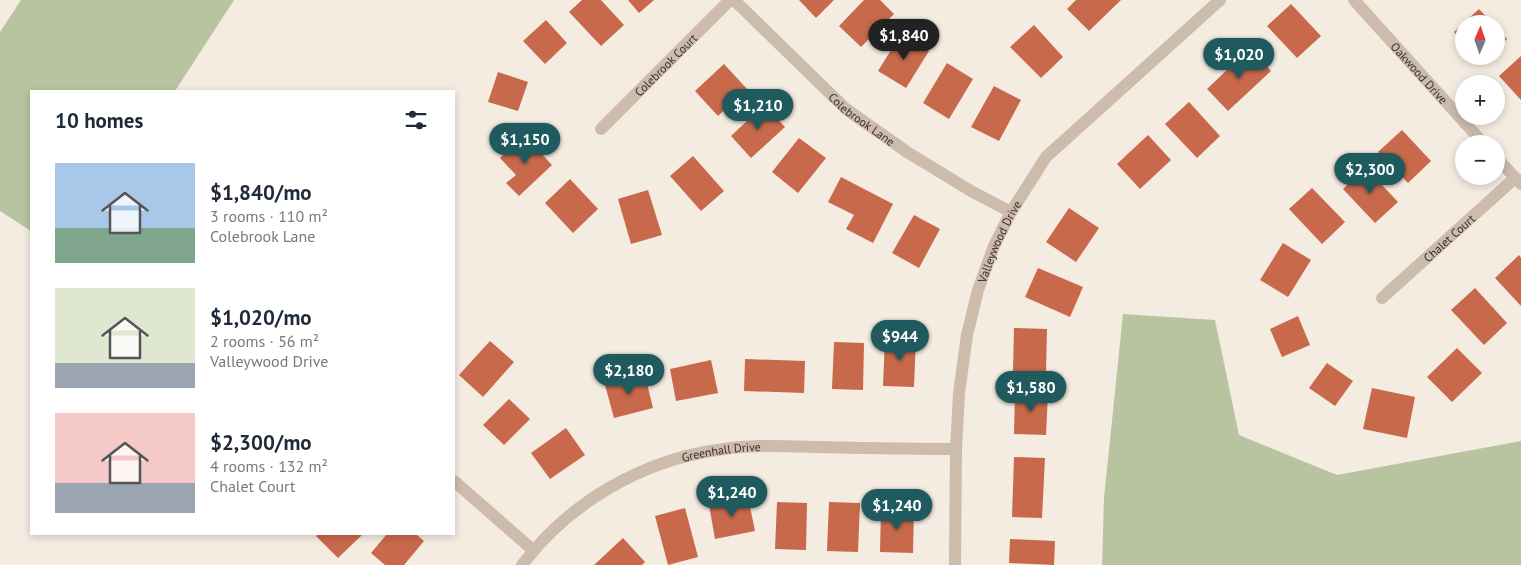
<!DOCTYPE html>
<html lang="en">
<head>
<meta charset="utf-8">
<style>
  :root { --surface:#fff; --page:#f6f6f7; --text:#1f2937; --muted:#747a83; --accent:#1f5a5e }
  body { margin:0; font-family:"PT Sans",sans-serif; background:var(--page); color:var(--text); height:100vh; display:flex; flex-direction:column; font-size:19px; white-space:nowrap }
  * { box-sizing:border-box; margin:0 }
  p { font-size:16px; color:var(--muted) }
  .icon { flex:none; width:28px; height:28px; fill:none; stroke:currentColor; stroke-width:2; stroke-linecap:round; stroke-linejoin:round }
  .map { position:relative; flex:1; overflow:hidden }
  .sheet { position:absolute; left:30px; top:90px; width:425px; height:445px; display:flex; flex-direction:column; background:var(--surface); border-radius:0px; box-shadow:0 2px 8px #0003 }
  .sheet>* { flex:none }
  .needle { width:32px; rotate:2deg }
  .controls { position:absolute; left:1455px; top:15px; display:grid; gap:10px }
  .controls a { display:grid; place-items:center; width:50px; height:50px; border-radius:50%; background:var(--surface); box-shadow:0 2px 8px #0003; font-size:25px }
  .price { position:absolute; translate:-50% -42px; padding:0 11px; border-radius:18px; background:var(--accent); color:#fff; font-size:16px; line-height:32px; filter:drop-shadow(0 1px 2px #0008) }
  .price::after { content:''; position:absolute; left:50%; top:30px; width:15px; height:11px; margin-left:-8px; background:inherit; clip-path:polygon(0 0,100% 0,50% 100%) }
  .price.active { background:#222; color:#fff }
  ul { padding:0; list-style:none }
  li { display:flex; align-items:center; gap:15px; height:125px; padding:0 25px }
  li span { display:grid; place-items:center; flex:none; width:140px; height:100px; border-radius:0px; color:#555 }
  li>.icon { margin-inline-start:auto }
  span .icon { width:60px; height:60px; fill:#fffc; stroke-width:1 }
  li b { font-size:21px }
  h2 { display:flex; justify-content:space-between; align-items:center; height:60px; padding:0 25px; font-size:21px }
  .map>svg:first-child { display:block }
</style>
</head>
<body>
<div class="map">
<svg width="1521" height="565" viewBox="0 0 1521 565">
  <rect width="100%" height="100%" fill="#f4ebe1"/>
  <g fill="#b8c4a0">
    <path d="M21,0H234L175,91H31V231L0,211V32Z"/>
    <path d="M1123,314L1215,320L1239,435L1337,475L1521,441V565H1102L1104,498Z"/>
  </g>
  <g fill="#c8694b">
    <path d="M582,0H601L624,25L601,46L569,12Z"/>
    <path d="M628,0H654L639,13Z"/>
    <path d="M799,0H834L816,18Z"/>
    <path d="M864,0H880L894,14L861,47L839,26Z"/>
    <path d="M1076,0H1121L1089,31L1067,9Z"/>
    <path d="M1291,4L1321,36L1297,58L1267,26Z"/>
    <path d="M1479,9L1493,24H1464V43L1454,32Z"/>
    <path d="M546,20L567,43L545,64L523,41Z"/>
    <path d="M1034,25L1063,57L1041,78L1010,47Z"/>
    <path d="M1496,28L1507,39L1496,50Z"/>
    <path d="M901,34L929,51L906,88L878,71Z"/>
    <path d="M1250,48L1271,71L1228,111L1207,89Z"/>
    <path d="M1476,56H1489L1482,63Z"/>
    <path d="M1521,56V100L1499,76Z"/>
    <path d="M947,63L973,79L949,119L923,103Z"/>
    <path d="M724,64L747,89L718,116L695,91Z"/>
    <path d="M498,72L528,82L518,111L488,102Z"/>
    <path d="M994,86L1021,100L999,141L971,127Z"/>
    <path d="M1189,102L1220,136L1197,158L1165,124Z"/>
    <path d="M764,105L785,127L751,158L731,136Z"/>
    <path d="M1402,130L1431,161L1408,183L1378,152Z"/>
    <path d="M524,135L552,165L519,196L506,183L516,175L500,158Z"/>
    <path d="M1148,135L1171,160L1140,189L1117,164Z"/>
    <path d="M799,138L826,158L798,193L772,172Z"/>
    <path d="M693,156L724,191L701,211L670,176Z"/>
    <path d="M1366,168L1398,202L1375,223L1343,189Z"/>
    <path d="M841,177L893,204L873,243L846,229L854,215L828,202Z"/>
    <path d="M570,179L598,209L573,233L545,203Z"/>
    <path d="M1312,188L1345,222L1322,244L1289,209Z"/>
    <path d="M648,190L662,235L631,244L618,199Z"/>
    <path d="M1069,208L1099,228L1076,262L1046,242Z"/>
    <path d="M914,215L940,229L919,268L892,253Z"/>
    <path d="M1283,243L1311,260L1288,297L1260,280Z"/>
    <path d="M1519,255L1521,258V306L1495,278Z"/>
    <path d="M1038,268L1083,287L1070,317L1025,297Z"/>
    <path d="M1475,288L1507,323L1484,345L1451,310Z"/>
    <path d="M1298,316L1310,345L1282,357L1270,329Z"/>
    <path d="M1014,328L1047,329L1046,372L1013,371Z"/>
    <path d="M885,337L916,338L914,387L883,386Z"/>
    <path d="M490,341L514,362L483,397L459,375Z"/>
    <path d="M834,342L864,343L863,390L832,389Z"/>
    <path d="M1457,348L1482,373L1452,402L1427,377Z"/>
    <path d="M745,359L805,361L804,393L744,391Z"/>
    <path d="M711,360L718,393L676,401L670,369Z"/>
    <path d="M1327,363L1353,381L1335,406L1309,388Z"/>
    <path d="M645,375L653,408L614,418L605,385Z"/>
    <path d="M1372,388L1415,397L1407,438L1363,429Z"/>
    <path d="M1015,392L1048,393L1046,435L1014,434Z"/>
    <path d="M509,399L530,419L504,445L483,425Z"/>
    <path d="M566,428L585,455L550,479L531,453Z"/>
    <path d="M1014,457L1045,458L1042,518L1012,517Z"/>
    <path d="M748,497L755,531L715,539L709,505Z"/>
    <path d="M777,502L807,503L806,550L775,549Z"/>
    <path d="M829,502L860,503L858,552L827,551Z"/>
    <path d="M685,508L698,557L668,565L655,516Z"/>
    <path d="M881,510L914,511L913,553L880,552Z"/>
    <path d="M318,534H363L338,558L316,536Z"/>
    <path d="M387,534H416L424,541L404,565H385L371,553Z"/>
    <path d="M623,538L645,562L642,565H594Z"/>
    <path d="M1010,539L1055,541L1054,565L1009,563Z"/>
  </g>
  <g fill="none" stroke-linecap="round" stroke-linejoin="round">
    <g stroke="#cdbbac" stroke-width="12">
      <path id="s1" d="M734,0L846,109L907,152L971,191L1011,212"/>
      <path id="s2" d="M1354,0L1484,144"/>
      <path id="s3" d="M601,129L730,0"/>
      <path d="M1496,157L1521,184"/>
      <path id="s4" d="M1382,298L1515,178"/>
      <path d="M454,481L533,550"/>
      <path id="s5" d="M522,565C568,504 640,461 717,450C751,444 785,446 819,447C865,448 911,449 956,449"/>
      <path id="s6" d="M955,565L956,449L959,393L967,335L978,290L994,246L1011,212L1046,157L1220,0"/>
    </g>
  </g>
  <g text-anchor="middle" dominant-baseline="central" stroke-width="4" stroke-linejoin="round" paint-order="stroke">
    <g font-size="12" fill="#3b302b" stroke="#fbf5ee">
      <text stroke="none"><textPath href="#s3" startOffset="91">Colebrook Court</textPath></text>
      <text stroke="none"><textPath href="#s2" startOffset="98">Oakwood Drive</textPath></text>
      <text stroke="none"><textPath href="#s1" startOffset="175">Colebrook Lane</textPath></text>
      <text stroke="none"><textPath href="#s4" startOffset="90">Chalet Court</textPath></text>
      <text stroke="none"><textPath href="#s6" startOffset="330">Valleywood Drive</textPath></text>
      <text stroke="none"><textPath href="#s5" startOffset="236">Greenhall Drive</textPath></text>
    </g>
  </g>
</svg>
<div class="controls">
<a><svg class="needle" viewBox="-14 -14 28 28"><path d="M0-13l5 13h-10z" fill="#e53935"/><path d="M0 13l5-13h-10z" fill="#747a83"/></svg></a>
<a>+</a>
<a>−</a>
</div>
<b class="price active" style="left:904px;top:61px">$1,840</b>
<b class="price" style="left:1239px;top:80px">$1,020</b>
<b class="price" style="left:758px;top:131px">$1,210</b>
<b class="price" style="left:525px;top:165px">$1,150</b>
<b class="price" style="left:1370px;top:195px">$2,300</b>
<b class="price" style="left:900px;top:362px">$944</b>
<b class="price" style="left:629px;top:396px">$2,180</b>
<b class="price" style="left:1031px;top:413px">$1,580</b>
<b class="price" style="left:732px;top:518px">$1,240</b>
<b class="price" style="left:897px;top:531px">$1,240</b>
<section class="sheet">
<h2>10 homes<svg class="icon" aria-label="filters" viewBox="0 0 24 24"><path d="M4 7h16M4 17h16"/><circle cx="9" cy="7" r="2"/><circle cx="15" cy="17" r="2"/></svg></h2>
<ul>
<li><span style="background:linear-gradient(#a9c7e8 65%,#7fa58c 0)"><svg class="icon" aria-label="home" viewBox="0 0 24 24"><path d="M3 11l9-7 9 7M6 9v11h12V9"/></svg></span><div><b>$1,840/mo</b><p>3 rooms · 110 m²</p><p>Colebrook Lane</p></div></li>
<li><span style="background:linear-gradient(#dfe7d0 75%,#9aa5b1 0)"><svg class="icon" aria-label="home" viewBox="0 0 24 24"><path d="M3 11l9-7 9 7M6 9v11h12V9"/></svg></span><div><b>$1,020/mo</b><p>2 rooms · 56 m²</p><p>Valleywood Drive</p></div></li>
<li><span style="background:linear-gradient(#f6c9c9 70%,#9aa5b1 0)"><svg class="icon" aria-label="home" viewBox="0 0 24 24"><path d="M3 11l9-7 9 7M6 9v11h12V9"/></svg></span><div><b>$2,300/mo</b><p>4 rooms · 132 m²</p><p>Chalet Court</p></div></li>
</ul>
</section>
</div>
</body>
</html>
